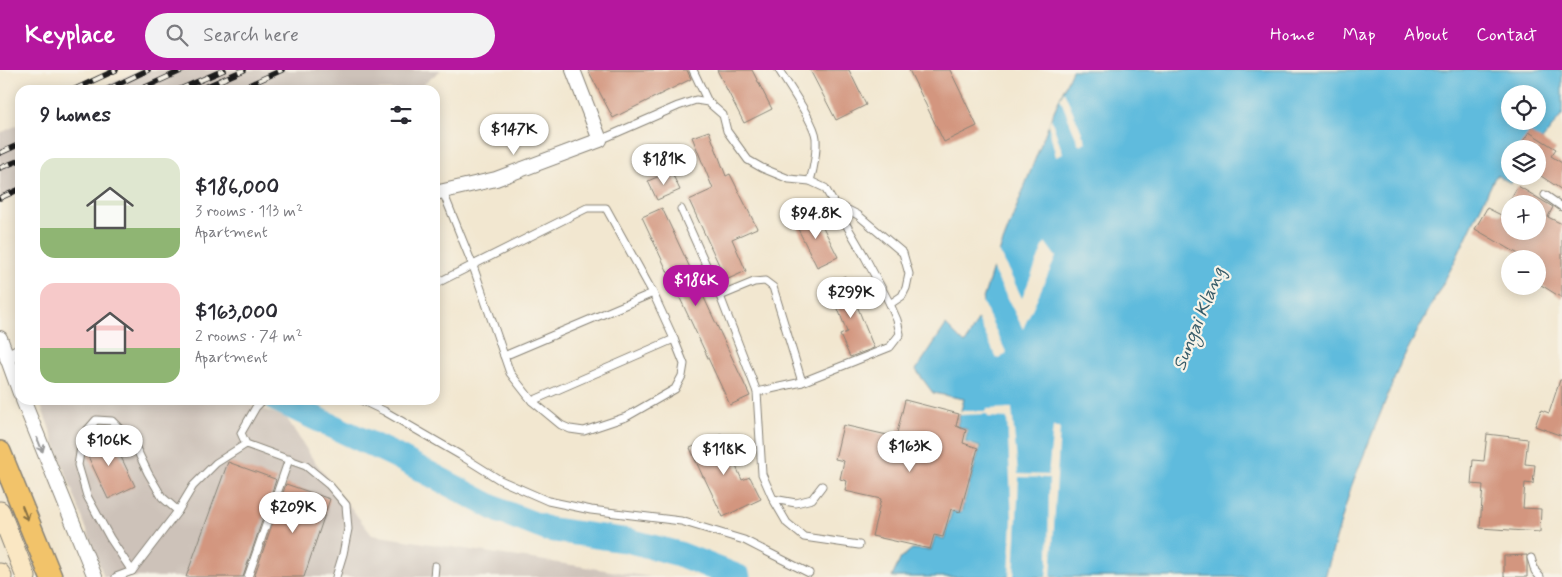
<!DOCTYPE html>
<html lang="en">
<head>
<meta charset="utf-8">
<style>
  :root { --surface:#fff; --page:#f2f2f3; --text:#2b2b33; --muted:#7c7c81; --accent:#b5179e }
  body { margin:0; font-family:Mynerve,sans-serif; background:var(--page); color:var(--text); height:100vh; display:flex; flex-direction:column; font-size:19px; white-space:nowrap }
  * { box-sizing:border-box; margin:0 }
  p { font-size:16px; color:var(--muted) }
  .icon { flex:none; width:28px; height:28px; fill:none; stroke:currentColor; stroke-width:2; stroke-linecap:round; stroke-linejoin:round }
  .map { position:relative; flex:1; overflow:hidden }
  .sheet { position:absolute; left:15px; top:15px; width:425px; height:320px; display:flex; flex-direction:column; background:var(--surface); border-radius:15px; box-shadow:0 2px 12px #0003 }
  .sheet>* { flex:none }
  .buttons { position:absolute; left:1501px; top:15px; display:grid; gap:10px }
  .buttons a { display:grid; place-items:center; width:45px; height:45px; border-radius:50%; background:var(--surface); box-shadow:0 2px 12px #0003; font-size:25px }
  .price { position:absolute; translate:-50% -42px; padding:0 11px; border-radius:18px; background:#fff; color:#222; font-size:16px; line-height:32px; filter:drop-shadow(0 1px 2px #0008) }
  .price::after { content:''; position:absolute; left:50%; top:30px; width:15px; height:11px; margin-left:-8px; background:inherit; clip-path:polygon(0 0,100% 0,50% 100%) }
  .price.selected { background:var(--accent); color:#fff }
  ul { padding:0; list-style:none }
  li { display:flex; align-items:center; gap:15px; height:125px; padding:0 25px }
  li span { display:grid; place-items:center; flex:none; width:140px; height:100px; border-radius:15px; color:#555 }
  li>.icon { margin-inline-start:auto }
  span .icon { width:60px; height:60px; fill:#fffc; stroke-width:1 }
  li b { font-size:21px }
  h2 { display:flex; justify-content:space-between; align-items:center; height:60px; padding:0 25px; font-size:21px }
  header { display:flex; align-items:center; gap:30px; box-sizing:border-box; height:70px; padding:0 25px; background:var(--accent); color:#fff }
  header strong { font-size:24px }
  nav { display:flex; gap:28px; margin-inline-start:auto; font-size:18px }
  .search { width:350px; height:45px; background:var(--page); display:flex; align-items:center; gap:12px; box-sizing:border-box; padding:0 18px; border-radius:28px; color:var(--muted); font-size:19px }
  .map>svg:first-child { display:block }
</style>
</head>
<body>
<header>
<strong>Keyplace</strong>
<div class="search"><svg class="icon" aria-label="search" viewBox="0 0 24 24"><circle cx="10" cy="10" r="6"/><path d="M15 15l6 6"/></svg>Search here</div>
<nav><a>Home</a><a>Map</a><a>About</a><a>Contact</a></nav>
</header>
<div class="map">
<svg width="1562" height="507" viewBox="0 0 1562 507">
  <rect width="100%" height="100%" fill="#f7f3e8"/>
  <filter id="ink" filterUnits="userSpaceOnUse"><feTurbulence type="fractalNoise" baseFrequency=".02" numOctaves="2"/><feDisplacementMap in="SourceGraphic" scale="10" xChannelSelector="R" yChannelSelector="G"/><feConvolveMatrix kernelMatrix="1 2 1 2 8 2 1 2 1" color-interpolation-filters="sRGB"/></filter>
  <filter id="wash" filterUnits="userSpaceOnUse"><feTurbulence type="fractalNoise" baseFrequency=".0096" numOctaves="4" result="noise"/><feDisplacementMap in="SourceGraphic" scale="20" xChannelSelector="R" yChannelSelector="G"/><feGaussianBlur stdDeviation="1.12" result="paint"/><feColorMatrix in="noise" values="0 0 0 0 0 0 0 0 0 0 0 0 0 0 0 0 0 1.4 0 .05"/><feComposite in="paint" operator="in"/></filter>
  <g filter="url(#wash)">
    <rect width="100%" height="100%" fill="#f2e7d0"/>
    <g fill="#cdc2b9">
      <path d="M140,0H441L417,20H96Z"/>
      <path d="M20,54V121L0,130V63Z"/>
      <path d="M39,330H234L286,347L312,388L372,465L651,507H104Z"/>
    </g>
    <path fill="#5fbbdd" stroke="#3e6c7c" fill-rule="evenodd" d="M1072,0H1562V45L1535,79H1510V106H1516L1511,113L1496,105L1454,193L1401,292L1351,417L1325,507H892L901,488L912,479L931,480L935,466L944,469L952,441L961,443L980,377L965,372L968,360L957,356L964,329L933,323L916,300L946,255L965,274L978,250L982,232L993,198L1051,48ZM1510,24H1538V51H1510Z"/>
    <g fill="#f2e7d0">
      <path d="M1064,21L1086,72L1079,75L1060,28Z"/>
      <path d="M1051,48L1063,84L1056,87L1048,54Z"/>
      <path d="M1045,172L1056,187L1023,259L991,196L998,179L1022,228Z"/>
      <path d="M981,229L1007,284L997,289L977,247Z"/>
      <path d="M1012,338L1018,404L1048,405L1053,357H1060L1051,507H1046L1048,492L1049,408L1019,407L1014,507H1009L1012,449L1007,348L988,347L987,344L960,345V341H987V339Z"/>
    </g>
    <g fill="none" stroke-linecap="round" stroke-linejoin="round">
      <path stroke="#5fbbdd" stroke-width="25" d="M277,330L394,385L500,441L547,459L630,471L679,484L738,507"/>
    </g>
    <g id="blocks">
      <g fill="#d3967f" fill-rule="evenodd">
        <path d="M588,0H687L691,9L613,48Z"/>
        <path d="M717,0H752L772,39L744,53Z"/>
        <path d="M810,0H849L866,35L836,50Z"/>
        <path d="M909,0H950L977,56L944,72Z"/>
        <path d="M709,61L726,106L730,104L757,158L732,169L746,201L726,210L689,130L713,119L692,67Z"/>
        <path d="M1529,62L1556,79L1551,86L1562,93V120L1538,104V79H1518Z"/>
        <path d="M671,101L680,120L657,130L648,111Z"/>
        <path d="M1518,116L1553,137L1548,147L1562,154V228L1538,213V189H1527L1475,159L1487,138L1501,145ZM1510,134H1538V161H1510Z"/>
        <path d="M662,138L750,326L730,335L642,147Z"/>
        <path d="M816,143L838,187L817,197L795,153Z"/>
        <path d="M845,206L874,278L850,287L840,265L847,262L828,213Z"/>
        <path d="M1560,310H1562V366L1535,356L1541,340L1549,343Z"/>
        <path d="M905,330L959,344L956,356L966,360L963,373L978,378L960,442L951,439L943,467L934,465L930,479L872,466L881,429L845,421L847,411L840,409L844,391L835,389L843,355L896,367Z"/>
        <path d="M110,364L135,416L108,429L86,382L87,375Z"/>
        <path d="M722,364L742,410L750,407L761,429L723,447L704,407H703L690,378Z"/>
        <path d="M1487,364L1528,369L1525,394L1535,395L1533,414L1525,413L1523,438L1541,439L1540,462L1480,458L1483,415L1471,414L1473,390L1484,391Z"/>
        <path d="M228,392L275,409L276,410L243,507H186Z"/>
        <path d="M286,414L330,429L304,507H254Z"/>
        <path d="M1527,485V507H1504V486Z"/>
      </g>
    </g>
  </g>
  <g filter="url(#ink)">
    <use href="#blocks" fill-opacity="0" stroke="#878276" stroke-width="1"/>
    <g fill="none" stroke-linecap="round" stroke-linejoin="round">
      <g stroke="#878276" stroke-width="9">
        <g id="lane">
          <path d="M693,0L708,32"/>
          <path d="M779,0C788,15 815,53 816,68C817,83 814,97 810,111"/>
          <path d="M600,70L678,36L696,30L708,32L723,45L727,61L748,90L762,98L789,109L810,111L825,118L865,187L890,234L897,250L900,264L890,277L802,312L757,322L762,404L773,429L787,453L804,467L859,475"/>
          <path d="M1545,125L1562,137"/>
          <path d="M832,132L858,145L903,183L909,204L906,218L902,226L890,234"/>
          <path d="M681,139L720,226"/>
          <path d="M435,214L587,138H606L653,223L674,269L532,331L510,303L473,196L443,122"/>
          <path d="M504,286L653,223"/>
          <path d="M757,322L720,226L754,212L765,211L773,217L802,312"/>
          <path d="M263,330L256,337L241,363L246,374L306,396L329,415L346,435L348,459L343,484L336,507"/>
          <path d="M361,330L384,341L460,385L500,410L548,431L591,440L681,451L744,470L809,503"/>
          <path d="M532,331L561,355L570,359L584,361L626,347L675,319L682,306L684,294L674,269"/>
          <path d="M773,429L796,433L812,429L822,416"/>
          <path d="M1531,488L1535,501L1540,507"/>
          <path d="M132,501L110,468L87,426L78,395L83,365L96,350L112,351L128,367L138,382L148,403L162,427L178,441"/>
          <path d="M116,507L132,501L178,441L193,416L216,393L246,374"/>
          <path d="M248,507L289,389"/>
          <path d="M434,507L435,496"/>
        </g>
      </g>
      <g stroke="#878276" stroke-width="16">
        <g id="street">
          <path d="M435,123L496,109L600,70L573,0"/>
          <path d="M0,268L20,323"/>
          <path d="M7,288L20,281"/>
          <path d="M23,330L95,507"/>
        </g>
      </g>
      <g stroke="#878276" stroke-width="21">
        <g id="secondary">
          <path d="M0,441L26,507"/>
          <path d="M0,503L2,507"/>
        </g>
      </g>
      <g stroke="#878276" stroke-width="24">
        <path id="primary" d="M0,382L51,507"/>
      </g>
      <use href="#lane" stroke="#fff" stroke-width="7"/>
      <use href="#street" stroke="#fff" stroke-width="14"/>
      <use href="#secondary" stroke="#fae7c3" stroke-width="19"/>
      <use href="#primary" stroke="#f2c36a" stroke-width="21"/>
      <g stroke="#1c1c1c" stroke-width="5.5">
        <g id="rail">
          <path d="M73,20L116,0"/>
          <path d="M106,20L148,0"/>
          <path d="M139,20L183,0"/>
          <path d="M178,20L224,0"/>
          <path d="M198,20L244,0"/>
          <path d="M238,20L282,0"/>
          <path d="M0,83L20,74"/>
          <path d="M0,98L20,90"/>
          <path d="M0,128L20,119"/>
        </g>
      </g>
      <use href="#rail" stroke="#f7f3e8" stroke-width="4" stroke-dasharray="11" stroke-linecap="butt"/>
    </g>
    <defs><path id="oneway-shaft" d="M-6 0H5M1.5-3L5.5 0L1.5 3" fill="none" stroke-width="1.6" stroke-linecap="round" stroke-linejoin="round" transform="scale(1.25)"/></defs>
    <use stroke="#999" href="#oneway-shaft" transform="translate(40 375) rotate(68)"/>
    <use stroke="#877043" href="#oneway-shaft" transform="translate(25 443) rotate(68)"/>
  </g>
  <g text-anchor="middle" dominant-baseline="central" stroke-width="4.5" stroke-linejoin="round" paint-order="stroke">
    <g font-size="19" font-style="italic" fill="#375c69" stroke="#f7f3e8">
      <text transform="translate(1199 249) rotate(-68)">Sungai Klang</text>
    </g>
  </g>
</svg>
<div class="buttons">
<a><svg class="icon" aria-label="locate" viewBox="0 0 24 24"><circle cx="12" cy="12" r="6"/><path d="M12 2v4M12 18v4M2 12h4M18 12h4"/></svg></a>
<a><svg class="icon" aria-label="layers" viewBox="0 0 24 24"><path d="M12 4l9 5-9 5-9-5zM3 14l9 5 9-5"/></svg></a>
<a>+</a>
<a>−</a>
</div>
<b class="price" style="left:514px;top:86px">$147K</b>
<b class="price" style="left:664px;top:116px">$181K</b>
<b class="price" style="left:816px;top:170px">$94.8K</b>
<b class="price selected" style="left:696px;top:237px">$186K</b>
<b class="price" style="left:851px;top:249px">$299K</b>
<b class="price" style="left:109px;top:397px">$106K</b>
<b class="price" style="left:910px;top:403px">$163K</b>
<b class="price" style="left:724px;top:406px">$118K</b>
<b class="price" style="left:293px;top:464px">$209K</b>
<section class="sheet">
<h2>9 homes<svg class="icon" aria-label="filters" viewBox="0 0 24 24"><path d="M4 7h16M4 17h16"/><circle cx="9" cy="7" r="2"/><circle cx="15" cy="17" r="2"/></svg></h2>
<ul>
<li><span style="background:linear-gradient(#dfe7d0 70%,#8fb573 0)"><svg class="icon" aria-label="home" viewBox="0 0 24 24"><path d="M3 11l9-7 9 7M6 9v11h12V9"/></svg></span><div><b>$186,000</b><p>3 rooms · 113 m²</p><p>Apartment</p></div></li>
<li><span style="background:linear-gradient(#f6c9c9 65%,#8fb573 0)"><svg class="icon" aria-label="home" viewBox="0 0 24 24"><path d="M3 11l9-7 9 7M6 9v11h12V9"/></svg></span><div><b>$163,000</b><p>2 rooms · 74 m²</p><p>Apartment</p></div></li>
</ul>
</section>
</div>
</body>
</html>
